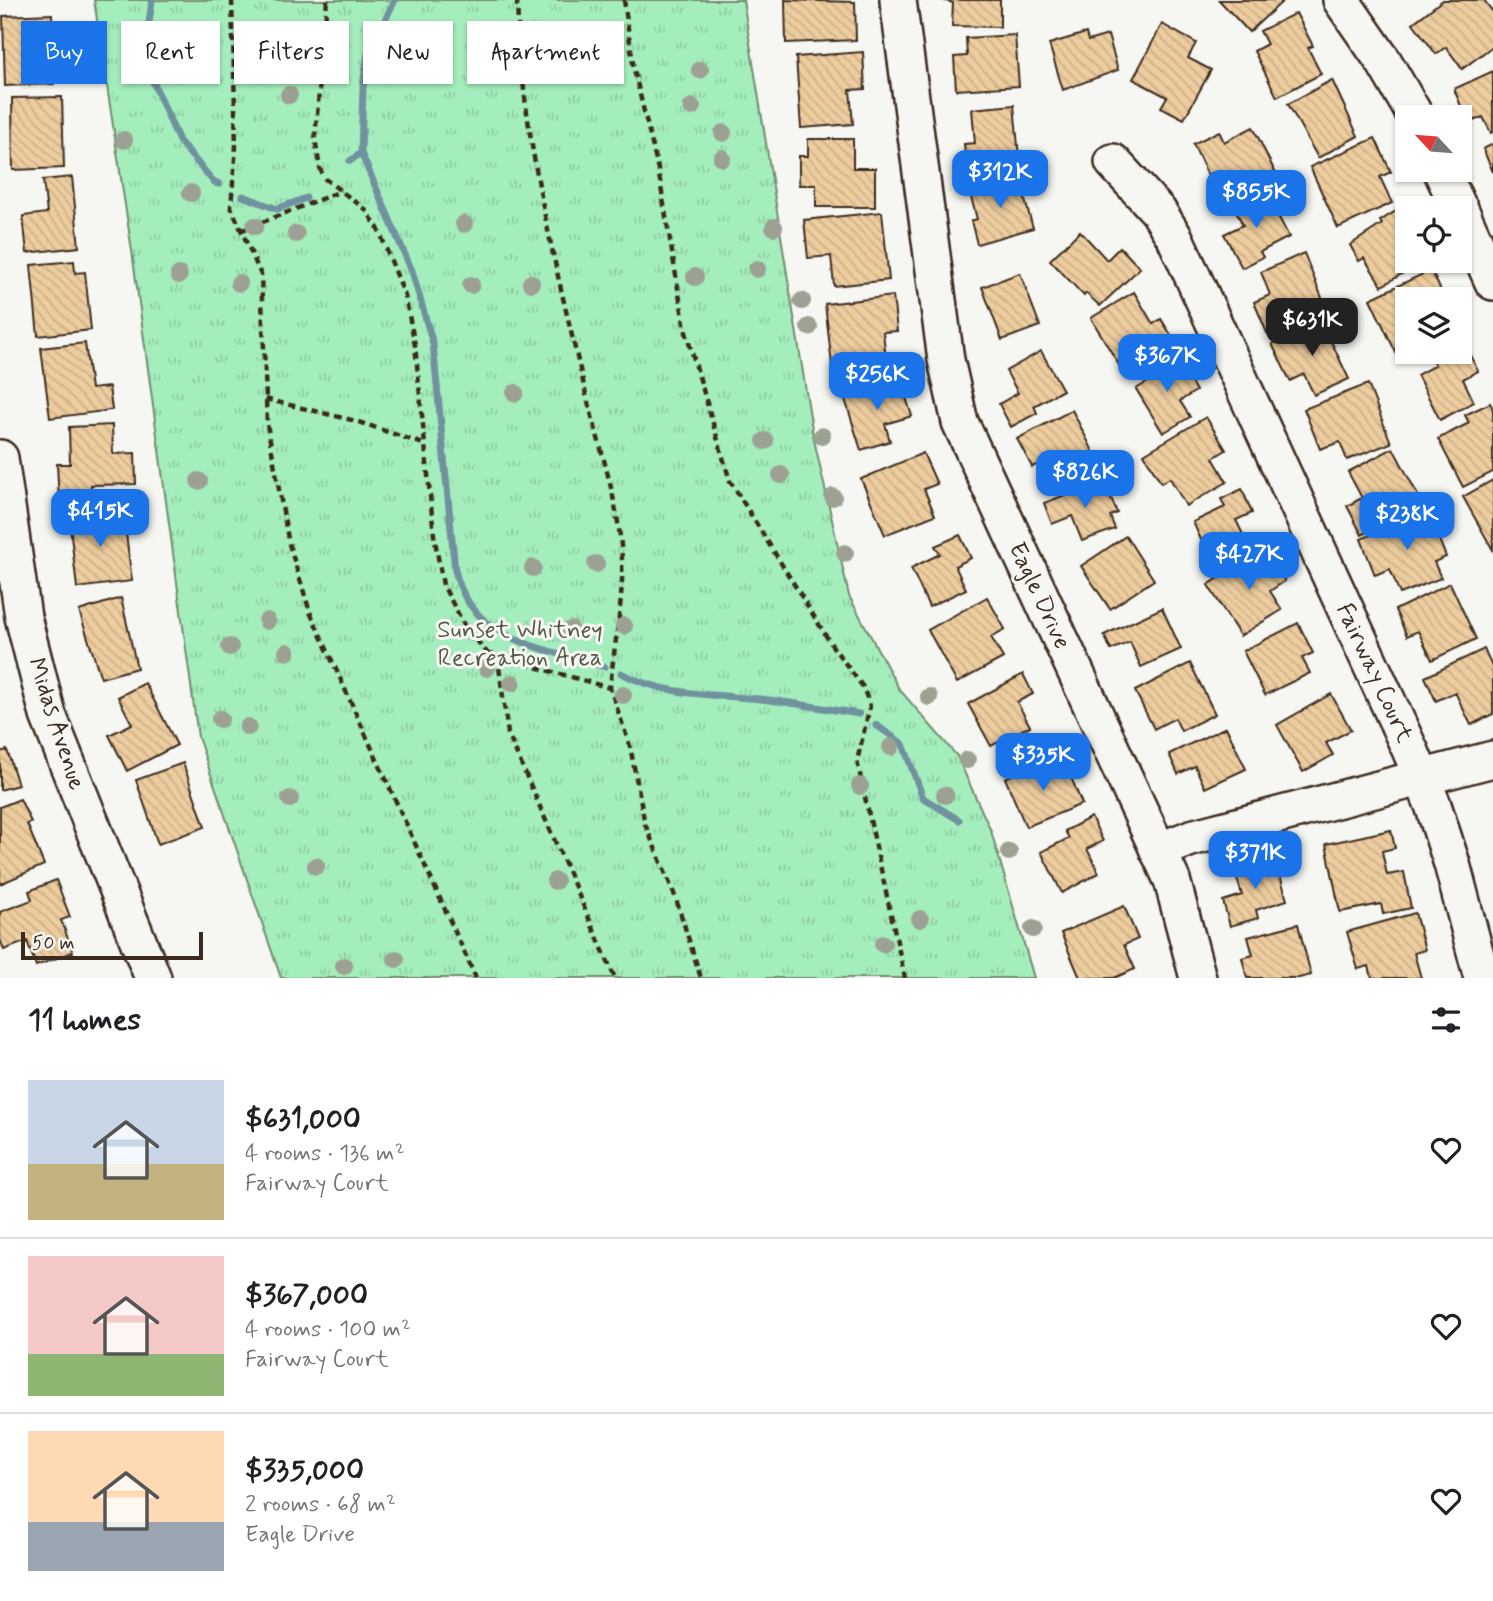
<!DOCTYPE html>
<html lang="en">
<head>
<meta charset="utf-8">
<style>
  :root { --surface:#fff; --page:#f2f2f2; --text:#202124; --muted:#757577; --line:#e0e0e0; --accent:#1a73e8 }
  body { margin:0; font-family:Mynerve,sans-serif; background:var(--page); color:var(--text); height:100vh; display:flex; flex-direction:column; font-size:26px; white-space:nowrap }
  * { box-sizing:border-box; margin:0 }
  p { font-size:23px; color:var(--muted) }
  .icon { flex:none; width:38px; height:38px; fill:none; stroke:currentColor; stroke-width:2; stroke-linecap:round; stroke-linejoin:round }
  .map { position:relative; height:978px; overflow:hidden }
  .side { display:flex; flex-direction:column; background:var(--surface); flex:1 }
  .side>* { flex:none }
  .hud { position:absolute; left:21px; top:21px; width:700px; height:63px; display:flex; gap:14px }
  .needle { width:46px; rotate:296deg }
  .fabs { position:absolute; left:1395px; top:105px; display:grid; gap:14px }
  .fabs a { display:grid; place-items:center; width:77px; height:77px; border-radius:0px; background:var(--surface); box-shadow:0 2px 5px #0004; font-size:35px }
  .scale { position:absolute; left:21px; bottom:18px; width:182px; box-sizing:border-box; padding-left:7px; border:4px solid #3b2a1e; border-top:0; font-size:19px; line-height:24px; white-space:nowrap; color:#3b2a1e; -webkit-text-stroke:5px #f6f6f2; paint-order:stroke }
  .price { position:absolute; translate:-50% -60px; padding:0 16px; border-radius:14px; background:var(--accent); color:#fff; font-size:23px; line-height:46px; filter:drop-shadow(0 2px 4px #0008) }
  .price::after { content:''; position:absolute; left:50%; top:42px; width:21px; height:16px; margin-left:-10px; background:inherit; clip-path:polygon(0 0,100% 0,50% 100%) }
  .price.selected { background:#222; color:#fff }
  ul { padding:0; list-style:none }
  li { display:flex; align-items:center; gap:21px; height:175px; padding:0 28px }
  li+li { border-top:2px solid var(--line) }
  li span { display:grid; place-items:center; flex:none; width:196px; height:140px; border-radius:0px; color:#555 }
  li>.icon { margin-inline-start:auto }
  span .icon { width:84px; height:84px; fill:#fffc; stroke-width:1 }
  li b { font-size:30px }
  h2 { display:flex; justify-content:space-between; align-items:center; height:84px; padding:0 28px; font-size:30px }
  .pill { padding:0 24px; border-radius:0px; background:var(--surface); box-shadow:0 2px 5px #0004; font-size:24px; line-height:63px }
  .pill.selected { background:var(--accent); color:#fff }
  .map>svg:first-child { display:block }
</style>
</head>
<body>
<div class="map">
<svg width="1493" height="978" viewBox="0 0 1493 978">
  <defs>
    <pattern id="park-tufts" width="24" height="20" patternUnits="userSpaceOnUse" patternTransform="scale(1.75)"><rect width="24" height="20" fill="#a4eebd"/><path d="M3 7l-1-3M5 7V3M7 7l1-3M15 17l-1-3M17 17v-4M19 17l1-3" fill="none" stroke="#8ecca2"/></pattern>
    <pattern id="building-back-hatch" width="6" height="6" patternUnits="userSpaceOnUse" patternTransform="scale(1.75)"><rect width="6" height="6" fill="#edcd9f"/><path d="M-1 5l2 2M0 0l6 6M5-1l2 2" fill="none" stroke="#ccb088"/></pattern>
  </defs>
  <rect width="100%" height="100%" fill="#f6f6f2"/>
  <filter id="ink" filterUnits="userSpaceOnUse"><feTurbulence type="fractalNoise" baseFrequency=".0143" numOctaves="2"/><feDisplacementMap in="SourceGraphic" scale="14" xChannelSelector="R" yChannelSelector="G"/><feConvolveMatrix kernelMatrix="1 2 1 2 8 2 1 2 1" color-interpolation-filters="sRGB"/></filter>
  <g filter="url(#ink)">
    <path fill="url(#park-tufts)" stroke="#708c6e" stroke-width="2" d="M94,0H743L813,435L849,596L899,689L957,756L991,831L1034,978H281L198,737L132,251Z"/>
    <g fill="none" stroke-linecap="round" stroke-linejoin="round">
      <g stroke="#70929f" stroke-width="7">
        <path d="M152,0L144,61L179,141L213,181L219,184"/>
        <path d="M395,0L368,54L363,86L361,153L412,271L433,344L455,570C471,643 545,647 605,667"/>
        <path d="M350,161L361,153"/>
        <path d="M243,196L277,209L306,198"/>
        <path d="M621,673C666,697 719,694 769,700C799,704 829,709 859,714"/>
        <path d="M876,725L903,744L923,798L959,820"/>
      </g>
    </g>
    <g fill="url(#building-back-hatch)" stroke="#3b2a1e" stroke-width="2">
      <path d="M785,0L855,2L856,40L786,43Z"/>
      <path d="M942,0H1000V27L952,26L953,3Z"/>
      <path d="M1219,0H1284L1249,32Z"/>
      <path d="M1443,0H1484L1493,12V46L1462,69L1446,47L1436,54L1413,23Z"/>
      <path d="M1296,13L1313,46L1308,48L1321,74L1277,97L1254,51L1267,44L1260,31Z"/>
      <path d="M52,14L54,84L5,86L3,16Z"/>
      <path d="M1162,24L1196,43L1188,58L1211,70L1184,119L1161,107L1167,97L1133,79Z"/>
      <path d="M1086,33L1088,41L1108,35L1118,70L1063,90L1049,44Z"/>
      <path d="M1015,35L1019,86L956,90L954,57L967,56L966,38Z"/>
      <path d="M863,52L865,89L850,90L853,124L801,128L796,57Z"/>
      <path d="M1493,71V132L1491,133L1483,117L1468,123L1454,89Z"/>
      <path d="M1332,80L1358,136L1318,158L1288,104Z"/>
      <path d="M62,97L64,168L13,170L12,98Z"/>
      <path d="M1014,105L1020,167L967,173L964,144L975,143L972,109Z"/>
      <path d="M1253,127L1276,174L1220,201L1193,144L1219,131L1224,142Z"/>
      <path d="M1375,138L1391,172L1380,177L1392,203L1338,228L1310,167Z"/>
      <path d="M808,139H853V168H875V207H816V185H799V156H808Z"/>
      <path d="M1493,144V172L1483,149Z"/>
      <path d="M1018,176L1033,228L977,244L971,221L977,219L969,190Z"/>
      <path d="M72,177L79,247L27,253L23,216L47,213L43,180Z"/>
      <path d="M1266,192L1289,237L1260,252L1263,257L1242,268L1224,234L1243,225L1235,209Z"/>
      <path d="M1404,206L1407,211V261L1418,264L1382,286L1364,258L1359,261L1350,245L1382,224L1380,221Z"/>
      <path d="M882,212L889,280L834,286L831,256L808,258L804,220Z"/>
      <path d="M1080,231L1107,260L1120,247L1140,268L1100,306L1086,293L1084,296L1050,260Z"/>
      <path d="M1304,253L1326,308L1267,333L1254,302L1270,295L1261,272Z"/>
      <path d="M74,261L75,273L85,272L91,330L38,336L31,265Z"/>
      <path d="M1431,270L1445,299H1407V352H1414L1399,359L1370,299Z"/>
      <path d="M1020,273L1040,326L1002,340L982,287Z"/>
      <path d="M1134,292L1153,324L1161,319L1176,343L1125,375L1091,318Z"/>
      <path d="M893,296L897,331L883,332L886,359L832,365L825,304Z"/>
      <path d="M1321,320L1349,379L1314,395L1304,374L1290,381L1272,344Z"/>
      <path d="M1461,336L1478,371L1463,379L1474,402L1440,420L1417,375L1435,365L1428,353L1460,352Z"/>
      <path d="M85,343L91,389L109,387L112,410L50,418L41,348Z"/>
      <path d="M1041,351L1063,390L1034,406L1037,413L1011,427L999,404L1018,393L1006,371Z"/>
      <path d="M1175,355L1196,391L1180,401L1190,417L1163,433L1136,389L1158,376L1153,368Z"/>
      <path d="M900,379L912,416L885,424L890,441L861,450L844,396Z"/>
      <path d="M1368,384L1391,443L1347,460L1340,442L1320,449L1304,409Z"/>
      <path d="M1490,403L1493,409V472L1463,487L1438,439L1469,423L1465,415Z"/>
      <path d="M1072,410L1097,459L1065,476L1059,466L1047,473L1041,463L1032,467L1017,439Z"/>
      <path d="M1206,417L1226,450L1213,458L1227,482L1186,506L1170,478L1161,483L1144,454Z"/>
      <path d="M112,425L113,454L135,453L136,484L91,485V500L59,501L57,464H70L69,427Z"/>
      <path d="M1393,448L1422,503L1362,535L1347,506L1362,498L1348,472Z"/>
      <path d="M923,453L937,484L924,489L935,515L885,535L861,479Z"/>
      <path d="M1104,480L1117,513L1110,516L1115,529L1082,541L1072,516L1052,524L1044,503Z"/>
      <path d="M1493,480V550L1463,497Z"/>
      <path d="M1242,489L1252,513L1236,520L1248,545L1211,562L1193,522L1225,507L1221,499Z"/>
      <path d="M123,510L132,581L77,588L69,517Z"/>
      <path d="M1428,512L1446,557L1434,562L1441,578L1400,594L1390,569L1375,575L1361,539Z"/>
      <path d="M960,535L971,558L955,566L966,589L929,607L911,568L940,554L935,546Z"/>
      <path d="M1126,536L1154,580L1110,609L1081,566Z"/>
      <path d="M1265,549L1285,581L1270,591L1282,610L1240,636L1208,585Z"/>
      <path d="M1450,583L1476,639L1432,660L1418,631L1407,636L1395,610Z"/>
      <path d="M987,597L1005,629L991,637L1003,658L957,683L928,630Z"/>
      <path d="M121,598L137,668L101,678L79,611Z"/>
      <path d="M1162,608L1181,649L1141,667L1130,642L1111,650L1104,635Z"/>
      <path d="M1298,623L1313,653L1302,658L1310,673L1265,695L1243,651Z"/>
      <path d="M1484,649L1493,669V714L1471,725L1455,692L1436,701L1425,677Z"/>
      <path d="M1190,663L1215,714L1181,731L1175,718L1154,729L1135,691Z"/>
      <path d="M1023,674L1033,694L1017,702L1030,726L991,746L968,704Z"/>
      <path d="M145,683L177,745L127,771L109,735L132,724L118,697Z"/>
      <path d="M1331,694L1351,730L1326,743L1333,755L1303,772L1277,725Z"/>
      <path d="M1226,727L1246,769L1205,788L1195,766L1178,774L1169,754Z"/>
      <path d="M7,750L18,785L0,790V752Z"/>
      <path d="M1049,759L1056,775L1068,770L1082,804L1026,827L1005,778Z"/>
      <path d="M183,763L205,827L158,844L136,780Z"/>
      <path d="M20,799L31,822L27,824L44,865L0,884V807Z"/>
      <path d="M1091,817L1103,841L1087,849L1099,873L1062,893L1041,852L1069,838L1065,831Z"/>
      <path d="M1391,830L1395,848L1382,851L1387,875L1404,872L1411,908L1383,914L1381,904L1340,912L1326,844Z"/>
      <path d="M1275,857L1287,900L1256,910L1258,918L1230,926L1223,901L1242,895L1234,869Z"/>
      <path d="M56,880L70,917L61,920L73,952L36,966L27,941L4,950L0,939V912L32,900L29,891Z"/>
      <path d="M1124,906L1138,939L1124,945L1135,969L1114,978H1080L1061,933Z"/>
      <path d="M1415,913L1425,950L1414,953L1421,978H1372L1369,966L1358,969L1347,932Z"/>
      <path d="M1298,924L1311,975L1299,978H1247L1242,958L1253,955L1248,937Z"/>
    </g>
    <g fill="none" stroke-linecap="round" stroke-linejoin="round">
      <g stroke="#3b2a1e" stroke-width="40">
        <g id="minor">
          <path d="M898,0L946,360L960,422L1172,880L1198,978"/>
          <path d="M1341,0L1384,62L1416,117"/>
          <path d="M1113,162L1158,211L1175,238L1411,752L1433,805L1452,864L1482,978"/>
          <path d="M1441,170L1459,208"/>
          <path d="M1460,209L1493,282"/>
          <path d="M0,458L23,617L48,715L153,978"/>
          <path d="M1158,851L1191,838L1493,759"/>
        </g>
      </g>
      <g stroke="#3b2a1e" stroke-width="4.5" stroke-dasharray="7 5" stroke-linecap="butt">
        <path d="M232,0L236,146L231,207L261,275L267,424L289,544L310,612L476,978"/>
        <path d="M327,0L315,138L320,169L325,179L365,209L378,228L405,296L415,345L434,535L443,585L464,625L499,667L508,734L615,978"/>
        <path d="M517,0C521,129 554,261 584,386C597,439 616,492 621,546C626,593 614,642 610,688L630,746L645,824L675,896L701,978"/>
        <path d="M624,0L634,70L658,169L685,329L730,481L833,647L863,687L870,706L857,761L905,978"/>
        <path d="M240,231L341,191"/>
        <path d="M265,399L356,421L426,445"/>
        <path d="M490,654L610,688"/>
      </g>
      <use href="#minor" stroke="#f6f6f2" stroke-width="35"/>
    </g>
    <g fill="#9da193">
      <circle cx="299" cy="33" r="9"/>
      <circle cx="700" cy="70" r="9"/>
      <circle cx="289" cy="95" r="9"/>
      <circle cx="692" cy="107" r="9"/>
      <circle cx="723" cy="133" r="9"/>
      <circle cx="124" cy="140" r="9"/>
      <circle cx="722" cy="158" r="9"/>
      <circle cx="191" cy="193" r="9"/>
      <circle cx="464" cy="224" r="9"/>
      <circle cx="255" cy="226" r="9"/>
      <circle cx="774" cy="227" r="9"/>
      <circle cx="296" cy="234" r="9"/>
      <circle cx="757" cy="269" r="9"/>
      <circle cx="179" cy="275" r="9"/>
      <circle cx="695" cy="277" r="9"/>
      <circle cx="239" cy="283" r="9"/>
      <circle cx="531" cy="283" r="9"/>
      <circle cx="471" cy="285" r="9"/>
      <circle cx="802" cy="301" r="9"/>
      <circle cx="809" cy="327" r="9"/>
      <circle cx="515" cy="393" r="9"/>
      <circle cx="822" cy="436" r="9"/>
      <circle cx="765" cy="441" r="9"/>
      <circle cx="781" cy="475" r="9"/>
      <circle cx="199" cy="481" r="9"/>
      <circle cx="833" cy="497" r="9"/>
      <circle cx="845" cy="553" r="9"/>
      <circle cx="596" cy="564" r="9"/>
      <circle cx="533" cy="568" r="9"/>
      <circle cx="267" cy="621" r="9"/>
      <circle cx="624" cy="626" r="9"/>
      <circle cx="571" cy="630" r="9"/>
      <circle cx="230" cy="647" r="9"/>
      <circle cx="287" cy="652" r="9"/>
      <circle cx="487" cy="668" r="9"/>
      <circle cx="512" cy="683" r="9"/>
      <circle cx="623" cy="695" r="9"/>
      <circle cx="929" cy="697" r="9"/>
      <circle cx="220" cy="719" r="9"/>
      <circle cx="248" cy="727" r="9"/>
      <circle cx="891" cy="747" r="9"/>
      <circle cx="967" cy="760" r="9"/>
      <circle cx="860" cy="786" r="9"/>
      <circle cx="945" cy="795" r="9"/>
      <circle cx="290" cy="799" r="9"/>
      <circle cx="1009" cy="852" r="9"/>
      <circle cx="316" cy="866" r="9"/>
      <circle cx="555" cy="881" r="9"/>
      <circle cx="920" cy="919" r="9"/>
      <circle cx="1033" cy="929" r="9"/>
      <circle cx="883" cy="944" r="9"/>
      <circle cx="396" cy="959" r="9"/>
      <circle cx="344" cy="966" r="9"/>
    </g>
  </g>
  <g text-anchor="middle" dominant-baseline="central" stroke-width="6" stroke-linejoin="round" paint-order="stroke">
    <g font-size="24" fill="#3b2a1e" stroke="#f6f6f2">
      <text transform="translate(1039 596) rotate(65)">Eagle Drive</text>
      <text transform="translate(1374 673) rotate(65)">Fairway Court</text>
      <text transform="translate(56 724) rotate(72)">Midas Avenue</text>
    </g>
    <g font-size="24" fill="#555b46" stroke="#f6f6f2">
      <text x="520" y="630">Sunset Whitney<tspan x="520" dy="28">Recreation Area</tspan></text>
    </g>
  </g>
</svg>
<div class="fabs">
<a><svg class="needle" viewBox="-14 -14 28 28"><path d="M0-13l5 13h-10z" fill="#e53935"/><path d="M0 13l5-13h-10z" fill="#757577"/></svg></a>
<a><svg class="icon" aria-label="locate" viewBox="0 0 24 24"><circle cx="12" cy="12" r="6"/><path d="M12 2v4M12 18v4M2 12h4M18 12h4"/></svg></a>
<a><svg class="icon" aria-label="layers" viewBox="0 0 24 24"><path d="M12 4l9 5-9 5-9-5zM3 14l9 5 9-5"/></svg></a>
</div>
<div class="scale">50 m</div>
<b class="price" style="left:1000px;top:210px">$312K</b>
<b class="price" style="left:1256px;top:230px">$855K</b>
<b class="price selected" style="left:1312px;top:358px">$631K</b>
<b class="price" style="left:1167px;top:394px">$367K</b>
<b class="price" style="left:877px;top:412px">$256K</b>
<b class="price" style="left:1085px;top:510px">$826K</b>
<b class="price" style="left:100px;top:549px">$415K</b>
<b class="price" style="left:1407px;top:552px">$238K</b>
<b class="price" style="left:1249px;top:592px">$427K</b>
<b class="price" style="left:1043px;top:793px">$335K</b>
<b class="price" style="left:1255px;top:891px">$371K</b>
<div class="hud">
<a class="pill selected">Buy</a>
<a class="pill">Rent</a>
<a class="pill">Filters</a>
<a class="pill">New</a>
<a class="pill">Apartment</a>
</div>
</div>
<section class="side">
<h2>11 homes<svg class="icon" aria-label="filters" viewBox="0 0 24 24"><path d="M4 7h16M4 17h16"/><circle cx="9" cy="7" r="2"/><circle cx="15" cy="17" r="2"/></svg></h2>
<ul>
<li><span style="background:linear-gradient(#c9d6e8 60%,#c2b280 0)"><svg class="icon" aria-label="home" viewBox="0 0 24 24"><path d="M3 11l9-7 9 7M6 9v11h12V9"/></svg></span><div><b>$631,000</b><p>4 rooms · 136 m²</p><p>Fairway Court</p></div><svg class="icon" aria-label="heart" viewBox="0 0 24 24"><path d="M12 20l-8-8c-3-5 5-10 8-4 3-6 11-1 8 4z"/></svg></li>
<li><span style="background:linear-gradient(#f6c9c9 70%,#8fb573 0)"><svg class="icon" aria-label="home" viewBox="0 0 24 24"><path d="M3 11l9-7 9 7M6 9v11h12V9"/></svg></span><div><b>$367,000</b><p>4 rooms · 100 m²</p><p>Fairway Court</p></div><svg class="icon" aria-label="heart" viewBox="0 0 24 24"><path d="M12 20l-8-8c-3-5 5-10 8-4 3-6 11-1 8 4z"/></svg></li>
<li><span style="background:linear-gradient(#ffd9b3 65%,#9aa5b1 0)"><svg class="icon" aria-label="home" viewBox="0 0 24 24"><path d="M3 11l9-7 9 7M6 9v11h12V9"/></svg></span><div><b>$335,000</b><p>2 rooms · 68 m²</p><p>Eagle Drive</p></div><svg class="icon" aria-label="heart" viewBox="0 0 24 24"><path d="M12 20l-8-8c-3-5 5-10 8-4 3-6 11-1 8 4z"/></svg></li>
</ul>
</section>
</body>
</html>
